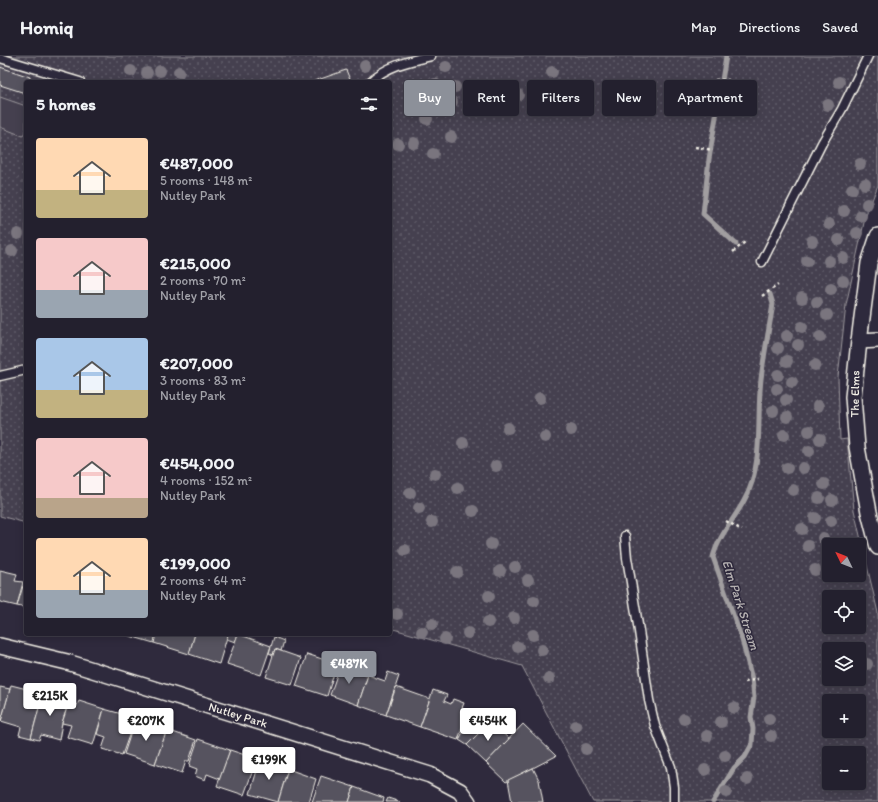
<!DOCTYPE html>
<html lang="en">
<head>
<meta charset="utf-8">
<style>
  :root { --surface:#23202e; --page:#2b2836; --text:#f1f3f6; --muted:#a3a3aa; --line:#403e4a; --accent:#8c9099 }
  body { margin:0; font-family:Itim,sans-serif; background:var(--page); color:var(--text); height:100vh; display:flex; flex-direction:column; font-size:15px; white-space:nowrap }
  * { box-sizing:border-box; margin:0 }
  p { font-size:13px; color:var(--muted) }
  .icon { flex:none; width:22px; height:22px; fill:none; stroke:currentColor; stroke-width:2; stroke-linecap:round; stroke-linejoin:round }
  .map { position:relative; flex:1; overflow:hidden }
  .details { position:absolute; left:24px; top:24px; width:368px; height:556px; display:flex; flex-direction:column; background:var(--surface); border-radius:4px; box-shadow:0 2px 10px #0003,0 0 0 1px var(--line) }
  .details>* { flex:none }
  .hud { position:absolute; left:404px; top:24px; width:380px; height:36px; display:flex; gap:8px }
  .needle { width:26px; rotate:313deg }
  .tools { position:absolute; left:822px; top:482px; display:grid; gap:8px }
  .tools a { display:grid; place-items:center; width:44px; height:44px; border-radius:4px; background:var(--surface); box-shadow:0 2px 10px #0003,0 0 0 1px var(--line); font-size:20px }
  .price { position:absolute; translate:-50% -34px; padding:0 9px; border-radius:4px; background:#fff; color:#222; font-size:13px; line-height:26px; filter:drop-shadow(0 1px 2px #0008) }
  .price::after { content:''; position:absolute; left:50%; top:24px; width:12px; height:9px; margin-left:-6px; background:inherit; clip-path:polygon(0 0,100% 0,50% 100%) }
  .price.current { background:var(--accent); color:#fff }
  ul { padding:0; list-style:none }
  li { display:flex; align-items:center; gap:12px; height:100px; padding:0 12px }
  li span { display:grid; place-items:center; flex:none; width:112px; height:80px; border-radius:4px; color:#555 }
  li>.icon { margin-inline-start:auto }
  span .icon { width:48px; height:48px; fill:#fffc; stroke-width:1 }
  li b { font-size:17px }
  h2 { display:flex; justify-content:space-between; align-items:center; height:48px; padding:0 12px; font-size:17px }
  .chip { padding:0 14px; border-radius:4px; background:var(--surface); box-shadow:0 2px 10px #0003,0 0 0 1px var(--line); font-size:14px; line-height:36px }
  .chip.current { background:var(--accent); color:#fff }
  header { display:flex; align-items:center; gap:24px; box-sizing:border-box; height:56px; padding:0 20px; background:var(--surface); border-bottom:1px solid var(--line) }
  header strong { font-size:19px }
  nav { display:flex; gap:22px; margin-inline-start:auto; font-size:14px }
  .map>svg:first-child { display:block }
</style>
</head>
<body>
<header>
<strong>Homiq</strong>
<nav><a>Map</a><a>Directions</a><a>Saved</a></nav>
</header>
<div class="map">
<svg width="878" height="746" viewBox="0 0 878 746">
  <defs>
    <pattern id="grass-dots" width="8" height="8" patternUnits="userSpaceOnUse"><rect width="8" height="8" fill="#454050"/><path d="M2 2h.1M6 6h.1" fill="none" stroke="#605c69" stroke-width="1.8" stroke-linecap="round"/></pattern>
  </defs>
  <rect width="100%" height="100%" fill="#2f2a3d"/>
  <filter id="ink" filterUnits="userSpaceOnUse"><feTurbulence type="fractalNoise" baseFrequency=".025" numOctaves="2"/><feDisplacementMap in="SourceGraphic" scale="8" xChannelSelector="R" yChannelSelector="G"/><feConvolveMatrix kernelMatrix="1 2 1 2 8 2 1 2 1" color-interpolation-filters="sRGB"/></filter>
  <g filter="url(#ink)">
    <path fill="url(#grass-dots)" stroke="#9c989c" fill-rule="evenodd" d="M0,0H878V129L865,162L846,249L838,321L840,384L847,383L854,454L878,557V746H593L522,610L390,572V26H26V467L0,460ZM829,489H859V519H829ZM829,541H859V571H829ZM829,593H859V623H829ZM829,645H859V675H829ZM829,697H859V727H829Z"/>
    <path fill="#454050" stroke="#9c989c" d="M0,41L26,50V73L23,80L0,71Z"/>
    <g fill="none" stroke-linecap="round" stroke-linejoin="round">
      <g stroke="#a19ea0" stroke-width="5">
        <path d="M726,0L709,103L703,158L736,188"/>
        <path d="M713,746L734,712L745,701L752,688L753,673L751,661L754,641L752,623L742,584L713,501C720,474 744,454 752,426C762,393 757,357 761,323C764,298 769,273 773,248L770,238"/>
      </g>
    </g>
    <g fill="#56525f" stroke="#f4f1e8">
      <path d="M0,11L30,21L29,26H26L25,37L0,29Z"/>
      <path d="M346,14L351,26H312Z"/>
      <path d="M40,23H46L50,26H36Z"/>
      <path d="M0,514L17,518L15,525L23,526L17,550L0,546Z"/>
      <path d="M23,530L26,531V552L17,550Z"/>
      <path d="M123,578H156L154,587Z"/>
      <path d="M156,578H195L189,598L154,587Z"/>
      <path d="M195,578H228L219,608L189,598Z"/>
      <path d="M228,578H238L235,586L227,583Z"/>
      <path d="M238,578L271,590L261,619L227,608Z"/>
      <path d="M274,581L284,585L281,595L275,593L273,599L269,597Z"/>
      <path d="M275,593L301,602L292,629L266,621Z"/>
      <path d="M307,598L337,608L327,640L296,630Z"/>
      <path d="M340,610L368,619L358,649L330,639Z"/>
      <path d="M388,616L399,620L386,659L358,649L368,619L385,625Z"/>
      <path d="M11,629L43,637L31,682L19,679L21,671L1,665Z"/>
      <path d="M0,631L10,633L1,665H0Z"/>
      <path d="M396,631L430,643L420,671L386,659Z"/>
      <path d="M433,634L447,639L444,645L451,648L453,643L464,647L462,652L468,655L458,684L420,671Z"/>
      <path d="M43,637L69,645L62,667L59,684L41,679L39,684L31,682Z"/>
      <path d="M79,645L104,653L93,689L67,681L71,669L62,667L69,646L77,649Z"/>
      <path d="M104,653L129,660L125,672L131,674L122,699L102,693L106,681L97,678Z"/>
      <path d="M490,665L509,683L486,707L467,689Z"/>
      <path d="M468,666L482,674L467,689L459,684Z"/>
      <path d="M134,667L145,671L147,667L167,674L155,708L124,698Z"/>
      <path d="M523,668L556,700L506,726L486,707Z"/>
      <path d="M167,674L196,684L189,705H186L182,717L155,708Z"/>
      <path d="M198,683L230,694L220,723L207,718L205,724L195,720L197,713L189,710Z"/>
      <path d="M230,694L257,703L244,739L217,730Z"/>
      <path d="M260,704L288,713L278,746L250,738Z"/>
      <path d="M533,712L539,724L543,746H512L508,724Z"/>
      <path d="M288,713L316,723L309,746H278Z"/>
      <path d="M321,720L354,731L349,746H312Z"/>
      <path d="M354,731L384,742L383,746H349Z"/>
      <path d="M388,742L400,746H386Z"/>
    </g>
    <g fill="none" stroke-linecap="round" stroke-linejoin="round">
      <g stroke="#f4f1e8" stroke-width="11">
        <g id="lane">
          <path d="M0,2L80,26"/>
          <path d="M370,26C386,10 409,5 431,0"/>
          <path d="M762,206L822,87L842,53L868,0"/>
          <path d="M0,320L26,314"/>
          <path d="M625,480L627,502L639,575L649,644L655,670L671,711L674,731V746"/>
        </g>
      </g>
      <g stroke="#f4f1e8" stroke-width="18">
        <g id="street">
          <path d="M878,180L869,207L859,285L853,341L857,391L869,456L878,491"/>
          <path d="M859,285L878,284"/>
          <path d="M0,590L67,606L430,719L460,735L468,746"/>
        </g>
      </g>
      <g stroke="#f4f1e8" stroke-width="2.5" stroke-dasharray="3 3" stroke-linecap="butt">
        <path d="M715,24H729"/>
        <path d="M695,91L713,94"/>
        <path d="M733,196L745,186"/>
        <path d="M762,240L778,229"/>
        <path d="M726,465L742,474"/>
        <path d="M745,626L758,623"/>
      </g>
      <use href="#lane" stroke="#2f2a3d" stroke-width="8"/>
      <use href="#street" stroke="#2f2a3d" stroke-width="15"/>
    </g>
    <g fill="#7a757e">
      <circle cx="365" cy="10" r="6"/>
      <circle cx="446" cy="11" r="6"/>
      <circle cx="131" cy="15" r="6"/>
      <circle cx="160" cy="15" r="6"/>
      <circle cx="179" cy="16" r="6"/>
      <circle cx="552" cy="16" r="6"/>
      <circle cx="147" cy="17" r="6"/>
      <circle cx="839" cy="26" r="6"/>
      <circle cx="435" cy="28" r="6"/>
      <circle cx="455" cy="31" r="6"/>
      <circle cx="495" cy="32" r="6"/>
      <circle cx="518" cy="39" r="6"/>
      <circle cx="452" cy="46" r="6"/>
      <circle cx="828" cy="49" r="6"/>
      <circle cx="427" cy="63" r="6"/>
      <circle cx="451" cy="81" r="6"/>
      <circle cx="414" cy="87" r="6"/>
      <circle cx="398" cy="88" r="6"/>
      <circle cx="433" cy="98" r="6"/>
      <circle cx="860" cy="108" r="6"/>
      <circle cx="865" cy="128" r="6"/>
      <circle cx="852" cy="133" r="6"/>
      <circle cx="867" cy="148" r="6"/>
      <circle cx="844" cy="155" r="6"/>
      <circle cx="861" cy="160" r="6"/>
      <circle cx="829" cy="168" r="6"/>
      <circle cx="857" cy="177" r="6"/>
      <circle cx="18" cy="178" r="6"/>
      <circle cx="839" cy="184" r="6"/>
      <circle cx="812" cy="185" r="6"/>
      <circle cx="12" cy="195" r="6"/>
      <circle cx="843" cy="202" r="6"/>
      <circle cx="807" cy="205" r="6"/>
      <circle cx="829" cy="205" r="6"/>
      <circle cx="843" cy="225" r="6"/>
      <circle cx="831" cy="233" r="6"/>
      <circle cx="802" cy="242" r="6"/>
      <circle cx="817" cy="246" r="6"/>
      <circle cx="827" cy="259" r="6"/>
      <circle cx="802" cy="271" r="6"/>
      <circle cx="787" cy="280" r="6"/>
      <circle cx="820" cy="281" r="6"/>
      <circle cx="798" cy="289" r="6"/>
      <circle cx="778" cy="292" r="6"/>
      <circle cx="787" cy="305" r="6"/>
      <circle cx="815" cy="309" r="6"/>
      <circle cx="778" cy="319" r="6"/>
      <circle cx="792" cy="326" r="6"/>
      <circle cx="777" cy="333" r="6"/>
      <circle cx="540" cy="342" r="6"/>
      <circle cx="786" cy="344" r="6"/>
      <circle cx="818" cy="350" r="6"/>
      <circle cx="773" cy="355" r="6"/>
      <circle cx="787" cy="361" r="6"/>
      <circle cx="508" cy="372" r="6"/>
      <circle cx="571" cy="374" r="6"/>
      <circle cx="809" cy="375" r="6"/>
      <circle cx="784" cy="379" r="6"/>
      <circle cx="545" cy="381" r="6"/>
      <circle cx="820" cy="383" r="6"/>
      <circle cx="463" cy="387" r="6"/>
      <circle cx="809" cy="395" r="6"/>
      <circle cx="496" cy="410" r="6"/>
      <circle cx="787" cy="412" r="6"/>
      <circle cx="803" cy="412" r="6"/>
      <circle cx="435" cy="418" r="6"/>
      <circle cx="824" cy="428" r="6"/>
      <circle cx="458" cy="432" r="6"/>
      <circle cx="793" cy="434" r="6"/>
      <circle cx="410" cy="437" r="6"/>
      <circle cx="819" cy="442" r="6"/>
      <circle cx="832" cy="444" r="6"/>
      <circle cx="419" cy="452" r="6"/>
      <circle cx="473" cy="455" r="6"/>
      <circle cx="815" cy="462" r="6"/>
      <circle cx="831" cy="465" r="6"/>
      <circle cx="432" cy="466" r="6"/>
      <circle cx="802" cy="473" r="6"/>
      <circle cx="823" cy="482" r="6"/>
      <circle cx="491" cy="488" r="6"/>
      <circle cx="808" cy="490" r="6"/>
      <circle cx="405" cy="494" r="6"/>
      <circle cx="515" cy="511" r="6"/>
      <circle cx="815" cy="514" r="6"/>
      <circle cx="500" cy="515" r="6"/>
      <circle cx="457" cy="516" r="6"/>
      <circle cx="528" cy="524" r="6"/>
      <circle cx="489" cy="540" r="6"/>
      <circle cx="534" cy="545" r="6"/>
      <circle cx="397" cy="558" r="6"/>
      <circle cx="514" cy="562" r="6"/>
      <circle cx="488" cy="566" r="6"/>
      <circle cx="432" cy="568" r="6"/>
      <circle cx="422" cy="576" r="6"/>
      <circle cx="468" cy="577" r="6"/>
      <circle cx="533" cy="579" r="6"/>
      <circle cx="445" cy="583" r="6"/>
      <circle cx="518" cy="591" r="6"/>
      <circle cx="542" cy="594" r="6"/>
      <circle cx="867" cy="608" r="6"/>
      <circle cx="549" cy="622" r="6"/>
      <circle cx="734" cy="652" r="6"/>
      <circle cx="684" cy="663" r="6"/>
      <circle cx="769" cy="663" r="6"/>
      <circle cx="721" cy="666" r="6"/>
      <circle cx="576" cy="670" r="6"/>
      <circle cx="707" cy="680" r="6"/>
      <circle cx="771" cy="680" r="6"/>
      <circle cx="586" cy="693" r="6"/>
      <circle cx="725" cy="700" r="6"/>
      <circle cx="705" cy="714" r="6"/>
      <circle cx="747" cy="723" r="6"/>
      <circle cx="726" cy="736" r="6"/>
    </g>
  </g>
  <g text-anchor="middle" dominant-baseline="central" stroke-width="3" stroke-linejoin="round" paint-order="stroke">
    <g font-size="12" fill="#f4f1e8" stroke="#2f2a3d">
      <text transform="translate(855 338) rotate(-89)">The Elms</text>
      <text transform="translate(238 659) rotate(17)">Nutley Park</text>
    </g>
    <g font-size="13" font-style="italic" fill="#b6b2b2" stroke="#2f2a3d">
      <text transform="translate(741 549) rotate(72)">Elm Park Stream</text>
    </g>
  </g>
</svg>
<div class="tools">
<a><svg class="needle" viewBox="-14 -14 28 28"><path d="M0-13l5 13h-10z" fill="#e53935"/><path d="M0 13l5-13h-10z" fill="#a3a3aa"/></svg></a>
<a><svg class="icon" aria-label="locate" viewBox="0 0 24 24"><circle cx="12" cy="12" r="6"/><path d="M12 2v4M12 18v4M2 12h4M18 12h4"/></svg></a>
<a><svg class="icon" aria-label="layers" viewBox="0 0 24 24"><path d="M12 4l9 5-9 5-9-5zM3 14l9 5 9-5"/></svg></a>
<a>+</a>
<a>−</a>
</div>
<b class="price current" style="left:349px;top:629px">€487K</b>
<b class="price" style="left:50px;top:661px">€215K</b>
<b class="price" style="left:146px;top:686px">€207K</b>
<b class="price" style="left:488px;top:686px">€454K</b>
<b class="price" style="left:269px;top:725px">€199K</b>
<div class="hud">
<a class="chip current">Buy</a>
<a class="chip">Rent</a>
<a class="chip">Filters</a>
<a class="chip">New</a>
<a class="chip">Apartment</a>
</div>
<section class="details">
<h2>5 homes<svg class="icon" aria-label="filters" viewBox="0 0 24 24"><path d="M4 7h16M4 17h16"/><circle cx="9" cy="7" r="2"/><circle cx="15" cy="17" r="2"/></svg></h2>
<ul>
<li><span style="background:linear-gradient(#ffd9b3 65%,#c2b280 0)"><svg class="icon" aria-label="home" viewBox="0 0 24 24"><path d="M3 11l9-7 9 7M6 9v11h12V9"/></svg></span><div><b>€487,000</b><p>5 rooms · 148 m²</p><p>Nutley Park</p></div></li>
<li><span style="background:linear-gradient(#f6c9c9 65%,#9aa5b1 0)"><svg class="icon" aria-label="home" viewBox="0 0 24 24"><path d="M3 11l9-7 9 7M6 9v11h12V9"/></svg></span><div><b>€215,000</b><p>2 rooms · 70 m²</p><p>Nutley Park</p></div></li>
<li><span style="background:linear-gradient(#a9c7e8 65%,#c2b280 0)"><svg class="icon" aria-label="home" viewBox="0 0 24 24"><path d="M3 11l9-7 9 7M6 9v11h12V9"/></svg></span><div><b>€207,000</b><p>3 rooms · 83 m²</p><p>Nutley Park</p></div></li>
<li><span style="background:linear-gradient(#f6c9c9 75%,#b9a48a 0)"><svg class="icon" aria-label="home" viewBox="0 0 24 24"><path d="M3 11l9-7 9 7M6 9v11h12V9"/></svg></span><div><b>€454,000</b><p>4 rooms · 152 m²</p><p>Nutley Park</p></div></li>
<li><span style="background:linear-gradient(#ffd9b3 65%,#9aa5b1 0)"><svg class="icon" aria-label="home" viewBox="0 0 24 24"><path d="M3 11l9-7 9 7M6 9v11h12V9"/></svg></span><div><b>€199,000</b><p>2 rooms · 64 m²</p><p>Nutley Park</p></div></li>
</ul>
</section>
</div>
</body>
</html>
